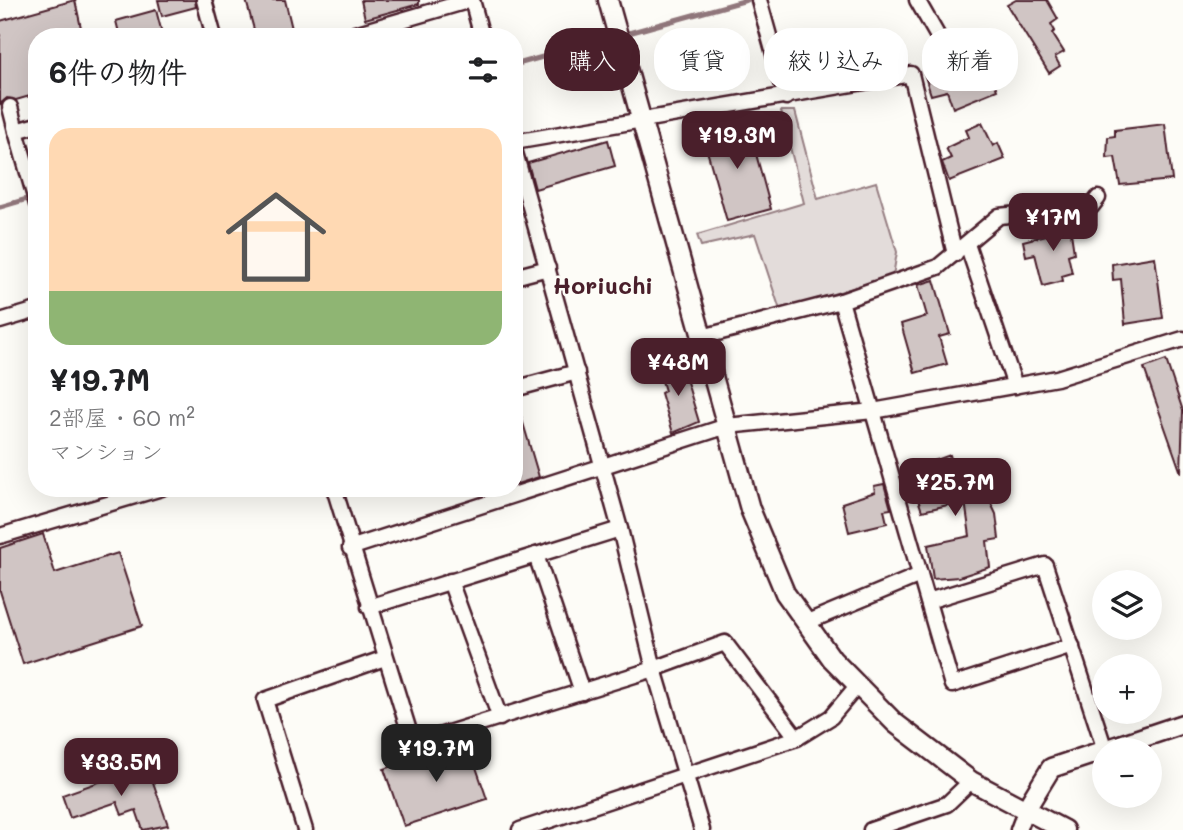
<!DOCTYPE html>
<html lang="ja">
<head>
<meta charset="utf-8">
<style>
  :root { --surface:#fff; --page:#f6f6f6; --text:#202124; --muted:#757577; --accent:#4a1f2b }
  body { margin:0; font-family:Mali,"Klee One",sans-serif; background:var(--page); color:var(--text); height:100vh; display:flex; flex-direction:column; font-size:26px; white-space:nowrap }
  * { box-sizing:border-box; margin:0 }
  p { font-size:23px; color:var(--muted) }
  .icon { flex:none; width:38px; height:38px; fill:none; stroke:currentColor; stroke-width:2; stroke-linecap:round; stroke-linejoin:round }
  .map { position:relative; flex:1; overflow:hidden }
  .drawer { position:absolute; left:28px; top:28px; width:495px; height:469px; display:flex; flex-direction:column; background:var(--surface); border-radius:28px; box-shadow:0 7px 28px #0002 }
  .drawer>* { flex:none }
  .hud { position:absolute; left:544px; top:28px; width:534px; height:63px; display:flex; gap:14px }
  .controls { position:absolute; left:1092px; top:570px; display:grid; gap:14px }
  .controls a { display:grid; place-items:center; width:70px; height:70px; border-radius:50%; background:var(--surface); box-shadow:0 7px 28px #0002; font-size:35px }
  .price { position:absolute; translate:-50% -60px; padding:0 16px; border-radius:14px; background:var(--accent); color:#fff; font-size:23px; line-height:46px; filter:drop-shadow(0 2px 4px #0008) }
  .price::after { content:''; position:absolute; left:50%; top:42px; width:21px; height:16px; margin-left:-10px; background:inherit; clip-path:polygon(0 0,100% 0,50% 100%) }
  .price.on { background:#222; color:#fff }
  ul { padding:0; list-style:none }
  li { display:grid; align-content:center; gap:14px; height:371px; padding:0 21px }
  li span { display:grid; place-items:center; height:217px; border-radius:21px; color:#555 }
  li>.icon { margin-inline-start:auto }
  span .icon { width:126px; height:126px; fill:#fffc; stroke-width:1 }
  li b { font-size:30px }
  h2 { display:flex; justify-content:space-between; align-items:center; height:84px; padding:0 21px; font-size:30px }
  .chip { padding:0 24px; border-radius:28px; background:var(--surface); box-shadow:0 7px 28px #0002; font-size:24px; line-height:63px }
  .chip.on { background:var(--accent); color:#fff }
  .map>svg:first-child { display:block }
</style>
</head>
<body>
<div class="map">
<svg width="1183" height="830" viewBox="0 0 1183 830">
  <rect width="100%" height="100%" fill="#fdfcf7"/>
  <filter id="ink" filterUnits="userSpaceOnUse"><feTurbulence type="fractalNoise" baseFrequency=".0143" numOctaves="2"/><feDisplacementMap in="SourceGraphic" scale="14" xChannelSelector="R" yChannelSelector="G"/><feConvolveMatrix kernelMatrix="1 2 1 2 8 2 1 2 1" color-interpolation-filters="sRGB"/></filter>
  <g filter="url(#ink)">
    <path fill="#e3dcda" stroke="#967e82" stroke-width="2" d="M781,111H795L818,199L876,182L897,252L893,276L780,310L755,234L701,246L697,235L804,203Z"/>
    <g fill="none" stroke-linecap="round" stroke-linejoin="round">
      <g stroke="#91777b" stroke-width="5">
        <path d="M514,65L747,0"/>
        <path d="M0,207L34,197"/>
      </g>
    </g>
    <g fill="#d0c5c4" stroke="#4a1f2b" stroke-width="2">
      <path d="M75,0L83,37H37V94L16,100L7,98L0,104V21Z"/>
      <path d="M158,0H195L196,7L162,16Z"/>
      <path d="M246,0H285L294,37H256Z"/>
      <path d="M361,0H419V4L365,19Z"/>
      <path d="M1016,0H1047L1058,19L1051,24L1055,31L1052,33L1064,52L1055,57L1060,66L1049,73L1007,5Z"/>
      <path d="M156,10L163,37H120L116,21Z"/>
      <path d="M962,58L966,67L985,60L997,90L953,108L947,91L931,95L924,73Z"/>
      <path d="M747,121L771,209L727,221L702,133Z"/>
      <path d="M982,123L993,146L998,143L1005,159L949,181L942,162L951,158L946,148L969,137L966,130Z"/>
      <path d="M1165,124L1172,180L1120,185L1115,157L1107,158L1108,137L1115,136V130Z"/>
      <path d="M608,140L615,166L535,189L528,163Z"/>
      <path d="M1069,219L1074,253L1068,255L1072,273L1062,276L1063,281L1043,286L1035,254L1026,256L1023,241L1058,232L1056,220Z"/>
      <path d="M1155,257L1163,318L1125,324L1121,279L1113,280L1112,264Z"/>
      <path d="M934,280L950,334L939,337L947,364L915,373L901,324L927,316L918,285Z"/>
      <path d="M1166,360L1183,411L1181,473L1144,368Z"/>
      <path d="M681,362L699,422L673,433L661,393L665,391L660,374L664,373L663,368Z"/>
      <path d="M518,406L539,477L514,485V407Z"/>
      <path d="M950,455L959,485L976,480L982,500L989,499L996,514L999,539L987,541L990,567L959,577L933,579L928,545L970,536L965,501L922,511L914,488L906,491L902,478L906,477V471Z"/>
      <path d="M884,484L891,509L884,510L887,523L849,532L842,503L875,492L874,486Z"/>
      <path d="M43,534L55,573L118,553L142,626L23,664L0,591V548Z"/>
      <path d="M467,741L487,799L404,826L384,769Z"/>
      <path d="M147,765L168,825L143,830L136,810L122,815L117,802L70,818L62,795Z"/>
    </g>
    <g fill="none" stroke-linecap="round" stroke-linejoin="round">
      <g stroke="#4a1f2b" stroke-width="19">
        <g id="minor">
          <path d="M204,0L214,37"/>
          <path d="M472,0L482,37"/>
          <path d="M759,0L786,97"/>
          <path d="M917,0L945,49"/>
          <path d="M344,37L471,0"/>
          <path d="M10,107L16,131L37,125"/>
          <path d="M16,131L37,204"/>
          <path d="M514,142L911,74L955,254"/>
          <path d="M514,149L620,529L654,669L702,830"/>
          <path d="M967,244L1015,386"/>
          <path d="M514,277L548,268"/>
          <path d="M841,301L938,267L999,216L1091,207L1098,198"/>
          <path d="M0,321L37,310"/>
          <path d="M702,337L841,301L952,685L1072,646"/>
          <path d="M514,389L577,372"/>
          <path d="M334,488L413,744L654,669L725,643L797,738"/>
          <path d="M0,536L162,488"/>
          <path d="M350,548L727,426L873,411L1057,378L1183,339"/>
          <path d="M536,555L582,692"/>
          <path d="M450,581L500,718"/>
          <path d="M928,601L1045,565L1105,750"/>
          <path d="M369,607L620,529"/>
          <path d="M805,623L920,575"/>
          <path d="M305,830L265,700L385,658"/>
          <path d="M520,830L797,738L831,717L857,686"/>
          <path d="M871,830L947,804L971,781"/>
          <path d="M1018,830L1026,809"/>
        </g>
      </g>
      <g stroke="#4a1f2b" stroke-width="23">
        <g id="tertiary">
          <path d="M608,0L750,509L785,593L832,659L895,723L971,781L1064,830"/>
          <path d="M1026,809L1051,768L1183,724"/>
        </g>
      </g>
      <use href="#minor" stroke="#fdfcf7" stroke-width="14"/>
      <use href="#tertiary" stroke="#fdfcf7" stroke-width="18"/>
    </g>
  </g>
  <g text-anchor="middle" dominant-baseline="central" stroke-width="5" stroke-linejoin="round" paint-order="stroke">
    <g font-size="23" font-weight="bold" fill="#4a1f2b" stroke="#fdfcf7">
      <text x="603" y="285">Horiuchi</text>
    </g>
  </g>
</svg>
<div class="controls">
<a><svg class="icon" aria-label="layers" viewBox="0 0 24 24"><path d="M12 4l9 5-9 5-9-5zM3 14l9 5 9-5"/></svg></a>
<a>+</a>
<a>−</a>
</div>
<b class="price" style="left:737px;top:171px">¥19.3M</b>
<b class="price" style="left:1053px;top:253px">¥17M</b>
<b class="price" style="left:678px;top:398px">¥48M</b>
<b class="price" style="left:955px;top:518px">¥25.7M</b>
<b class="price on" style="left:436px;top:784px">¥19.7M</b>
<b class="price" style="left:121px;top:798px">¥33.5M</b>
<div class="hud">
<a class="chip on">購入</a>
<a class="chip">賃貸</a>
<a class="chip">絞り込み</a>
<a class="chip">新着</a>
</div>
<section class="drawer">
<h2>6件の物件<svg class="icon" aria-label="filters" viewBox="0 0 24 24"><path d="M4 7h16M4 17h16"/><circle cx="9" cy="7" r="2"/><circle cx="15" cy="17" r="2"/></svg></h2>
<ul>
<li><span style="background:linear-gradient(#ffd9b3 75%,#8fb573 0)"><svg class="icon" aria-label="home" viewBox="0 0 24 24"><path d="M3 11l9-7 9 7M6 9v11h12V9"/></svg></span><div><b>¥19.7M</b><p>2部屋 · 60 m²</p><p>マンション</p></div></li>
</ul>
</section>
</div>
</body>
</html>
